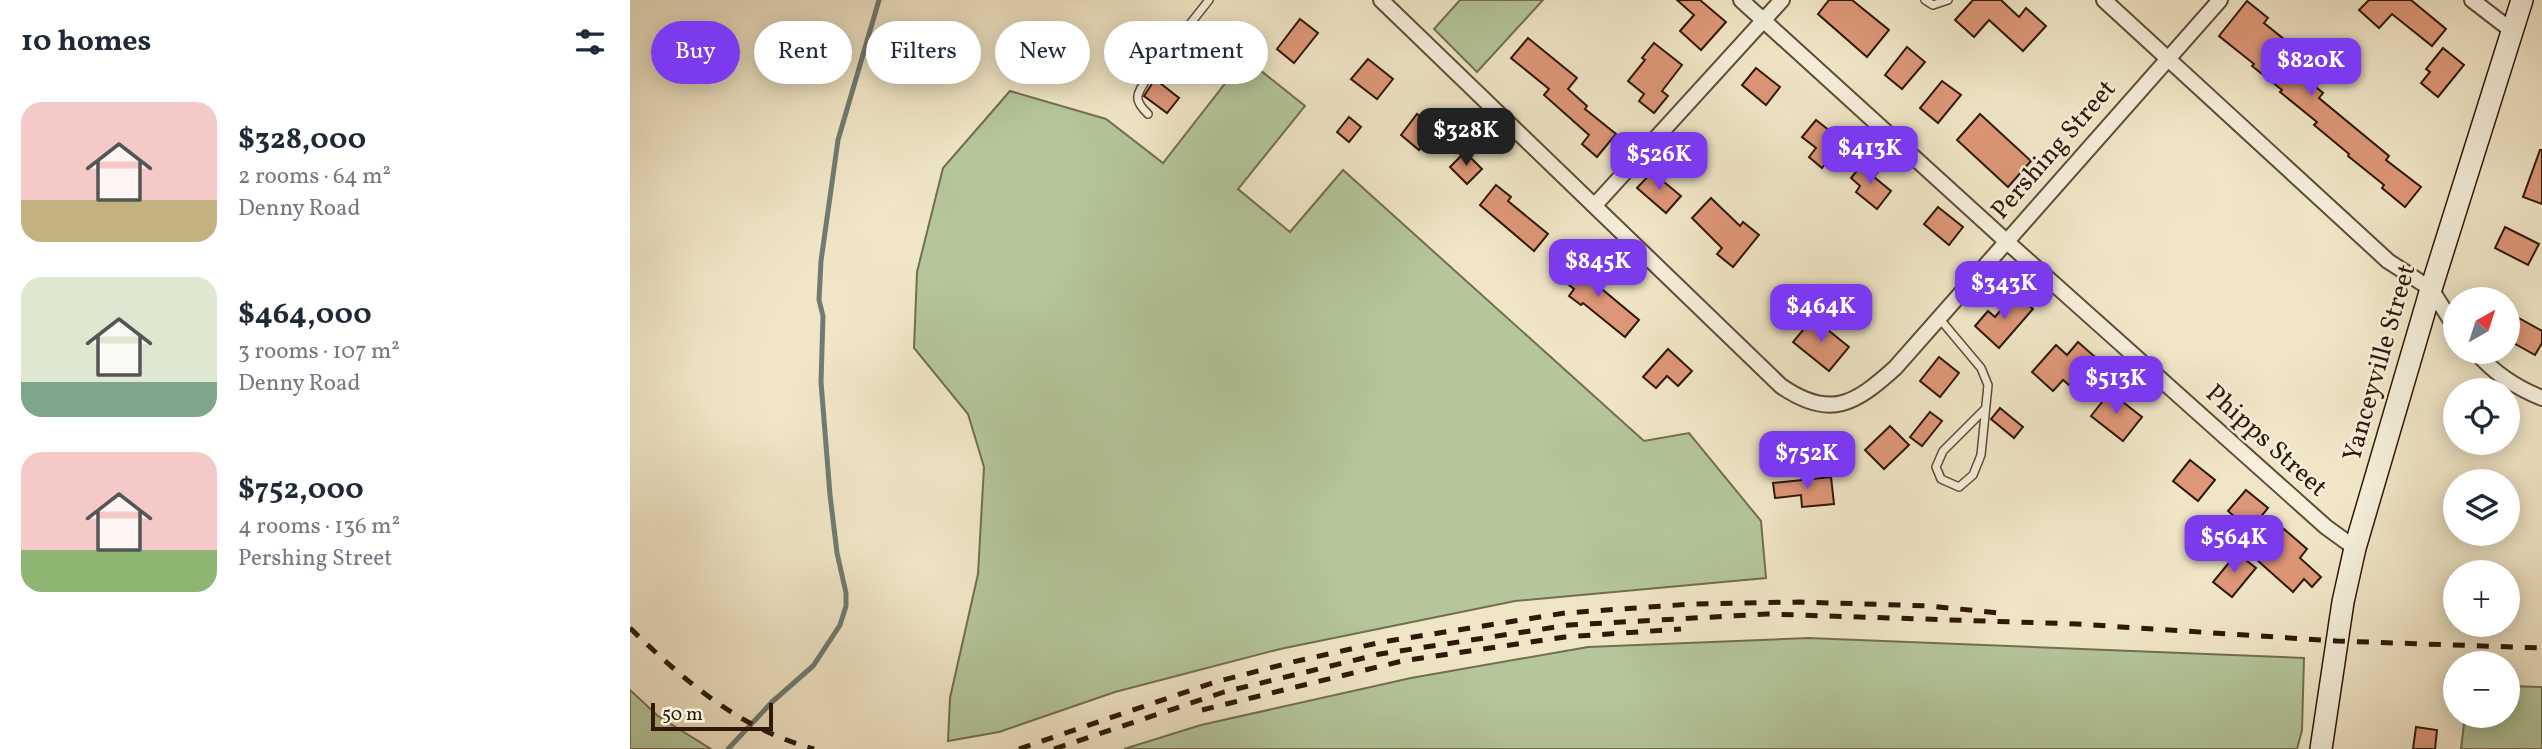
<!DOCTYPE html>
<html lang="en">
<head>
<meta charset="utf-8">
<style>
  :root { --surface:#fff; --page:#f2f2f3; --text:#1f2937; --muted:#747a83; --accent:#7c3aed }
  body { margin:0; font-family:Vollkorn,serif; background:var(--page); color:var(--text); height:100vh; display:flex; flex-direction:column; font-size:26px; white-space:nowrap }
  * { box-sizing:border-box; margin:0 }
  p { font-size:23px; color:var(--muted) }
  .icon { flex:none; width:38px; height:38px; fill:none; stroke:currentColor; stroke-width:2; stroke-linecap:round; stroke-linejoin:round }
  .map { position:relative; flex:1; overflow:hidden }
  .drawer { display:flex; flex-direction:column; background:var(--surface); width:630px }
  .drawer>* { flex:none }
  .hud { position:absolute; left:21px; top:21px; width:665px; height:63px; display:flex; gap:14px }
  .needle { width:46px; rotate:39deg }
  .buttons { position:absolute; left:1813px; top:287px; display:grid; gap:14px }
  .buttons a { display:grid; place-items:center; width:77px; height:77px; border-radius:50%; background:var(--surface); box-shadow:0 4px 18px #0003; font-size:35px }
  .scale { position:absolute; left:21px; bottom:18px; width:122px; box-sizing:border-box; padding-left:7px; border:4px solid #2f1807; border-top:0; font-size:19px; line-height:24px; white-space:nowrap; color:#2f1807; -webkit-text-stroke:5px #f5efdb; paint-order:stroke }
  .price { position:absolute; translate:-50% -60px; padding:0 16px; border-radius:14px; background:var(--accent); color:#fff; font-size:23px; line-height:46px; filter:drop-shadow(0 2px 4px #0008) }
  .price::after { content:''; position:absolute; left:50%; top:42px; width:21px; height:16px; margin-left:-10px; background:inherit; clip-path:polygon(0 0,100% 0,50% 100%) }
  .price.selected { background:#222; color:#fff }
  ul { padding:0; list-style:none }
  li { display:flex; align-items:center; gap:21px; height:175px; padding:0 21px }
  li span { display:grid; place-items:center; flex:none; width:196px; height:140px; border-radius:21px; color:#555 }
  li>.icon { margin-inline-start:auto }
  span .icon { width:84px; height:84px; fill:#fffc; stroke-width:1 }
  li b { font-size:30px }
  h2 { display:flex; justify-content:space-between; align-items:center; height:84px; padding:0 21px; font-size:30px }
  .tag { padding:0 24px; border-radius:32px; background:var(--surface); box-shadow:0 4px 18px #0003; font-size:24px; line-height:63px }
  .tag.selected { background:var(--accent); color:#fff }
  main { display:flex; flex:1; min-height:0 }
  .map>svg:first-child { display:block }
</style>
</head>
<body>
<main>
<section class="drawer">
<h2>10 homes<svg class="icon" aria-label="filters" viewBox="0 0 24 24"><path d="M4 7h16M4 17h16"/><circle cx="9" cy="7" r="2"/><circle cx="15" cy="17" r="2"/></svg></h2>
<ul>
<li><span style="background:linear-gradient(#f6c9c9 70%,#c2b280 0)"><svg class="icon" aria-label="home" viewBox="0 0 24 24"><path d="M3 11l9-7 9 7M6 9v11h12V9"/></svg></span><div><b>$328,000</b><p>2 rooms · 64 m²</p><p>Denny Road</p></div></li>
<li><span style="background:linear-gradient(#dfe7d0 75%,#7fa58c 0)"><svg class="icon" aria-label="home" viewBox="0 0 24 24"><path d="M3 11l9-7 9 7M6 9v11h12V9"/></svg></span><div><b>$464,000</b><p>3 rooms · 107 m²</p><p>Denny Road</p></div></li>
<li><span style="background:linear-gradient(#f6c9c9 70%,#8fb573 0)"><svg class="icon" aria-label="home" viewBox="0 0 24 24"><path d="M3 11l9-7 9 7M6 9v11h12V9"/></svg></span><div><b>$752,000</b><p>4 rooms · 136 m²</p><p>Pershing Street</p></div></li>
</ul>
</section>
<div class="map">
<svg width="1912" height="749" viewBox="0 0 1912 749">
  <rect width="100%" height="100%" fill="#f0e6c7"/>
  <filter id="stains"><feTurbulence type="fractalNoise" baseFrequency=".00286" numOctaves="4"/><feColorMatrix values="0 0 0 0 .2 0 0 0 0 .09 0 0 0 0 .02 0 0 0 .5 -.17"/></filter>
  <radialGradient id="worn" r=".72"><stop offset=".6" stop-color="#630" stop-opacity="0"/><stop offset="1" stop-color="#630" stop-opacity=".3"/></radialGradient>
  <g fill="#b4c69a" stroke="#726f50" stroke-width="2">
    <path d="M830,0H913L847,72L804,29Z"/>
    <path d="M615,58L675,106L608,189L660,232L713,170L1014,441L1059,433L1131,521L1136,578L885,601L650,649L485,692L369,732L318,741L320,698L348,574L354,467L338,414L284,348L287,272L313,168L380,91L476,119L533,163Z"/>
    <path d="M1178,638L1674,658L1672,730L1667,749H494L571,725L781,678L958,647Z"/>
    <path d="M1878,686L1912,687V749H1831L1835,716H1878Z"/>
    <path d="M0,690L28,716L81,749H0Z"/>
  </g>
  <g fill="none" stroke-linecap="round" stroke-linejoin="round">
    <path stroke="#707c73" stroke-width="5" d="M98,749L142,702L183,666L210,625L216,606V593L207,553L200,495L191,382L193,316L189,300L191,261L208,140L249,0"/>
  </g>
  <g fill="#de9778" stroke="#2f1807" stroke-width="2">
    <path d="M1047,0H1070L1096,22L1071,50L1050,31L1064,15Z"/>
    <path d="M1199,0H1222L1259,30L1237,57L1188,14Z"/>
    <path d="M1343,0H1371L1389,17L1396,8L1416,26L1393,51L1359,20L1344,37L1325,20Z"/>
    <path d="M1739,0H1781L1816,29L1802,46L1762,14L1749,28L1729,10Z"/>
    <path d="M1617,1L1638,18L1634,23L1665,48L1656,60L1660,63L1659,65L1693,93L1689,98L1759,156L1756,160L1791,187L1775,207L1752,188L1754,185L1718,156L1719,154L1684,125L1687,122L1650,92L1652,90L1622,66L1624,64L1589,36Z"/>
    <path d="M670,19L688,33L664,63L647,49Z"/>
    <path d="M898,38L947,78L938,89L957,106L955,109L986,134L967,157L952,144L959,135L914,95L919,89L881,58Z"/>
    <path d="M1024,43L1052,65L1032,91L1038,96L1024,113L1009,101L1014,94L998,81L1015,60L1012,58Z"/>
    <path d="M1277,47L1295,62L1272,89L1255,75Z"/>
    <path d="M1813,48L1834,65L1808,97L1791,83L1800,72L1796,69Z"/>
    <path d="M738,59L763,79L747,99L721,79Z"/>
    <path d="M1126,68L1150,87L1136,105L1112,85Z"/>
    <path d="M525,79L549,98L537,113L514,96Z"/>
    <path d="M1312,81L1331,95L1308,123L1290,108Z"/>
    <path d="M787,114L806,130L789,150L771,135Z"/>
    <path d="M1350,114L1401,161L1378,187L1327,140Z"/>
    <path d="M719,117L731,127L719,142L707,132Z"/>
    <path d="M1186,120L1205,135L1196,146L1204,152L1192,168L1179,157L1186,148L1172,137Z"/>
    <path d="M1910,150H1912V204L1893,197Z"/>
    <path d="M835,152L852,169L837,184L820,167Z"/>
    <path d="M1234,162L1248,172L1244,177L1261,191L1247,209L1226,192L1230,186L1221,178Z"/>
    <path d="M1022,172L1051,196L1036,213L1007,188Z"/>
    <path d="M866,185L881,197L878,201L918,234L904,251L850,205Z"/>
    <path d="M1081,198L1110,226L1113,222L1129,235L1103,267L1087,254L1092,248L1062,218Z"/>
    <path d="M1308,207L1333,227L1319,245L1294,224Z"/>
    <path d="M1875,227L1909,244L1898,265L1865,248Z"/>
    <path d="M942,260L969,282L967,285L1009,320L995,337L953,303L951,305L939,296L944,289L929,277Z"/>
    <path d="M1385,293L1403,309L1369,348L1345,326L1358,311L1365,317Z"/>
    <path d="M1878,312L1912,331V343L1905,355L1878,340Z"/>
    <path d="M1183,318L1219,347L1199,371L1163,342Z"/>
    <path d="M1448,342L1464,356L1439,385L1433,380L1423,391L1402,372L1426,345L1437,355Z"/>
    <path d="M1038,349L1062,371L1048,386L1037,376L1026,388L1013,377Z"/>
    <path d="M1309,357L1329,373L1310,397L1290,381Z"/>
    <path d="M1480,392L1512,417L1493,441L1461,416Z"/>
    <path d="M1370,408L1393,427L1384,438L1361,419Z"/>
    <path d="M1300,412L1312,421L1292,446L1280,437Z"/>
    <path d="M1260,426L1279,445L1254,469L1235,450Z"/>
    <path d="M1560,460L1585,480L1568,501L1543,481Z"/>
    <path d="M1201,477L1204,504L1172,507L1171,495L1145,498L1143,483Z"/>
    <path d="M1616,490L1638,508L1620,530L1598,511Z"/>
    <path d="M1654,529L1677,549L1670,558L1691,577L1682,587L1674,579L1663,592L1627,560Z"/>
    <path d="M1607,553L1626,568L1602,597L1583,582Z"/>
    <path d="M1786,727L1807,730L1805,749H1783Z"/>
  </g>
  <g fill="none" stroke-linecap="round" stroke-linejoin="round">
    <g stroke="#5f4c37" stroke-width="10">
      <g id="service">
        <path d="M1295,0L1303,5L1318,0"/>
        <path d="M518,114C502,99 507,94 518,77L579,0"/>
        <path d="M1309,318L1351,368L1358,385L1351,455L1343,475L1329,487L1311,479L1306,467L1313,451L1355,409"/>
      </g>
    </g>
    <g stroke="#5f4c37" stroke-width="18">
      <g id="minor">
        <path d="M751,0L1151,386C1200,420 1225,404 1265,368L1590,0"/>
        <path d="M1111,0L1376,241L1696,527L1725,548"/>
        <path d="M1474,0L1758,261L1801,289L1825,327"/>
        <path d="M1842,0L1881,30"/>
        <path d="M965,205L1152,0"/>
        <path d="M1846,352C1863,372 1887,388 1912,398"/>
      </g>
    </g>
    <g stroke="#2f1807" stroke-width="24">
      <path id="secondary" d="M1691,749L1713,602L1725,548L1801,289L1892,0"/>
    </g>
    <use href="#service" stroke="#f5efdb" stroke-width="7"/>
    <use href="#minor" stroke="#f5efdb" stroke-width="14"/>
    <use href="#secondary" stroke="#f5efdb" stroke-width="21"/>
    <g stroke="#2f1807" stroke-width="5" stroke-dasharray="12 12" stroke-linecap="butt">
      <path d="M0,628C55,681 108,728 184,749"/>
      <path d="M572,710L772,661L935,637L1051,629"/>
      <path d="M389,749L585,682L663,662L752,642L935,613L1062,604L1170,602L1300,606L1368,613"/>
      <path d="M424,749L594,692L750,654L939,625L1137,614L1447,624L1707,641L1912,648"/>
    </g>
  </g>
  <g text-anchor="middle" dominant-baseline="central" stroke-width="5" stroke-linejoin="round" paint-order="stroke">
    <g font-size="26" fill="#2f1807" stroke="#f5efdb">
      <text transform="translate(1424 150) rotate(-49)">Pershing Street</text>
      <text transform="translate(1750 363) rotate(-74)">Yanceyville Street</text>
      <text transform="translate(1636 441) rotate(42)">Phipps Street</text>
    </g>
  </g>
  <rect width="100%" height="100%" filter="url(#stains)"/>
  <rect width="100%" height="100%" fill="url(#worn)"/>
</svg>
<div class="buttons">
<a><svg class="needle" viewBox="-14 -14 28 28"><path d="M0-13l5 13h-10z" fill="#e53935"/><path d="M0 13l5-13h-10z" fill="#747a83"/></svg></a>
<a><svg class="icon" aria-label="locate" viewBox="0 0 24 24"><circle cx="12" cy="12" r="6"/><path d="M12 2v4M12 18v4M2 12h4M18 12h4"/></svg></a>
<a><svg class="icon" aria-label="layers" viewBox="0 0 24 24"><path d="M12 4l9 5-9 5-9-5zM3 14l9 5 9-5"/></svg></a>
<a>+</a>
<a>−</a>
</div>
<div class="scale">50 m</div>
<b class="price" style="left:1681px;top:98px">$820K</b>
<b class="price selected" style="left:836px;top:168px">$328K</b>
<b class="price" style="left:1240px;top:186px">$413K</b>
<b class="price" style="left:1029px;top:192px">$526K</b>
<b class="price" style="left:968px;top:299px">$845K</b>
<b class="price" style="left:1374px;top:321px">$343K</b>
<b class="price" style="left:1191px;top:344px">$464K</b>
<b class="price" style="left:1486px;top:416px">$513K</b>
<b class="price" style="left:1177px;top:491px">$752K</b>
<b class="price" style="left:1604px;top:575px">$564K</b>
<div class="hud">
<a class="tag selected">Buy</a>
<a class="tag">Rent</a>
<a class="tag">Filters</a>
<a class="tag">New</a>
<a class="tag">Apartment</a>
</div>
</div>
</main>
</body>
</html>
